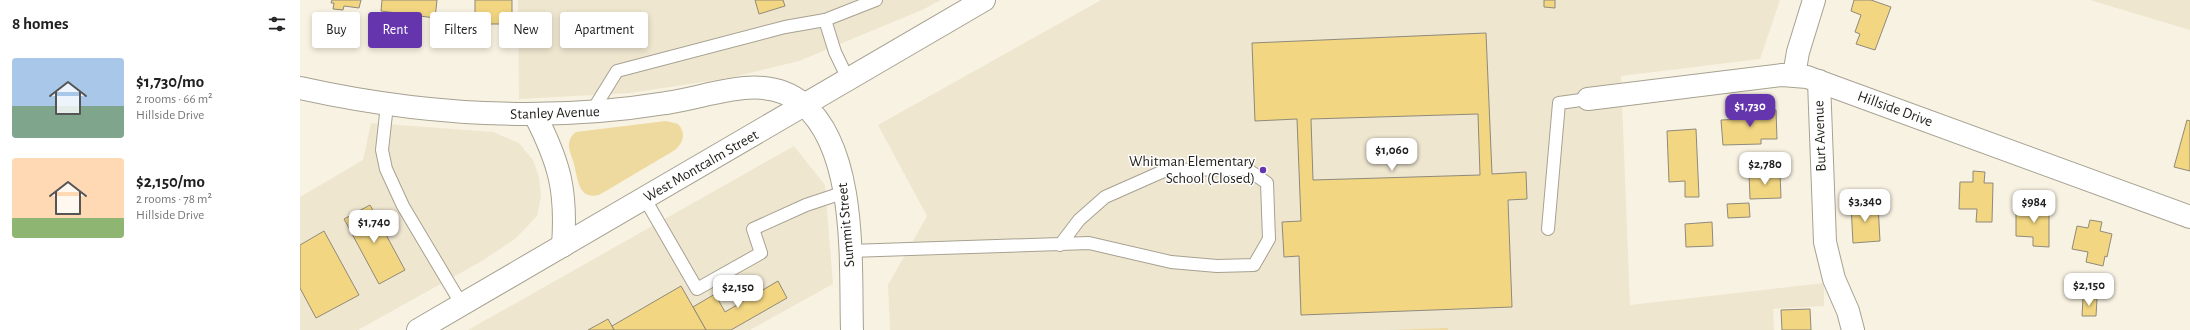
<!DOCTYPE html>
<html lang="en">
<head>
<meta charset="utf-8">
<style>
  :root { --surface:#fff; --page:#f6f6f6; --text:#222; --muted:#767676; --accent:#6435ad }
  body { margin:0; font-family:"Alegreya Sans",sans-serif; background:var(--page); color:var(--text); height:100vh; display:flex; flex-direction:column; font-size:15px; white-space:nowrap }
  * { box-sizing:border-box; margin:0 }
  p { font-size:13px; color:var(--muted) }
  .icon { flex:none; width:22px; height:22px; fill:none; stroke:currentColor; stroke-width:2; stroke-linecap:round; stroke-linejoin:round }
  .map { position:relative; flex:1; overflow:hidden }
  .panel { display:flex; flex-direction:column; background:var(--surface); width:300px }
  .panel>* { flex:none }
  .top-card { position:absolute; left:12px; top:12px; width:380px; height:36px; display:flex; gap:8px }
  .price { position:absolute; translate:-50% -34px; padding:0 9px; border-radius:8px; background:#fff; color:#222; font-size:13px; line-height:26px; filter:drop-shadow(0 1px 2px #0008) }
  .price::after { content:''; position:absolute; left:50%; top:24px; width:12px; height:9px; margin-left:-6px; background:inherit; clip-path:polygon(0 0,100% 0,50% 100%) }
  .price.selected { background:var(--accent); color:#fff }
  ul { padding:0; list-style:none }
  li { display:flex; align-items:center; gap:12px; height:100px; padding:0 12px }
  li span { display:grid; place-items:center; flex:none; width:112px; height:80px; border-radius:4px; color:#555 }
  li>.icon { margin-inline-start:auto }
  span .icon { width:48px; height:48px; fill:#fffc; stroke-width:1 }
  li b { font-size:17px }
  h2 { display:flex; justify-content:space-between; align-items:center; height:48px; padding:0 12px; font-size:17px }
  .pill { padding:0 14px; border-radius:4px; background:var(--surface); box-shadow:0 2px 6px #0003; font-size:14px; line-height:36px }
  .pill.selected { background:var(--accent); color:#fff }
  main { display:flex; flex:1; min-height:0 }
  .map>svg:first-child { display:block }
</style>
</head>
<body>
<main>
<section class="panel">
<h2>8 homes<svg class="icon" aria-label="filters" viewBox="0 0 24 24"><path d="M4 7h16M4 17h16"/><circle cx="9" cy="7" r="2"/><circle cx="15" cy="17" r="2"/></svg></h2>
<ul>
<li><span style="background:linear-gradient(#a9c7e8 60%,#7fa58c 0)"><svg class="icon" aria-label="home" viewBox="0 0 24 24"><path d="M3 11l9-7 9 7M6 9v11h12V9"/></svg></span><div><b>$1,730/mo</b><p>2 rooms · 66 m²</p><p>Hillside Drive</p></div></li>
<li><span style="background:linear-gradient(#ffd9b3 75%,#8fb573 0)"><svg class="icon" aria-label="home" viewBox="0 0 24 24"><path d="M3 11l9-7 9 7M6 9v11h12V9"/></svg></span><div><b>$2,150/mo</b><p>2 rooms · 78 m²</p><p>Hillside Drive</p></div></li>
</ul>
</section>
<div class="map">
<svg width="1890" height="330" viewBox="0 0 1890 330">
  <rect width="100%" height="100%" fill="#f8f2e2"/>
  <g fill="#efe6cf">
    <path d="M218,0H641L622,10L499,61L429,78L330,93L219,99Z"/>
    <path d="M801,0H1480L1460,59L1321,76L1330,305L1524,283V306L1473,309L1474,330H590L588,285L627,216L578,125Z"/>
    <path d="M1790,0H1890V30Z"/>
    <path d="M71,123L193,132L219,143L233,160L239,177L241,196L237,216L215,239L182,261L58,330H0V197L63,160Z"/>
    <path d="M494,146L525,185L533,284L450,330H168Z"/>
  </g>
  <g fill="#eeda9f">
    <path d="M366,121L378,124C386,133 384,142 375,150L299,195C278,200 278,179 274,164C272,157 268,149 269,143C270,138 272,135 276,132Z"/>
    <path d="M1148,328V330H1089Z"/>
  </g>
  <g fill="#f2d681" stroke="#8f8a7b" fill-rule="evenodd">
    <path d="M32,0H61L59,8L44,6L43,10L33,9L34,3H31Z"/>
    <path d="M82,0H137L135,18L81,11Z"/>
    <rect x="175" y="0" width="37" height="24"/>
    <path d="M455,0H483L485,6L459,14Z"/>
    <path d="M1244,0H1255V8L1244,7Z"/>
    <path d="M1554,0H1571L1591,7L1575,50L1556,44L1560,34L1555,32L1561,15L1551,11Z"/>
    <path d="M1186,33L1192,174L1226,172L1227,199L1208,200L1212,307L1001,315L999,256L984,257L982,222L1001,221L997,119L955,121L952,43ZM1178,114L1180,175L1013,180L1011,119Z"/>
    <path d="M1476,110L1477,139H1461V144L1423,145L1421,120L1441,119L1440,111Z"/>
    <path d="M1887,120L1890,121V171L1874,167Z"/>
    <path d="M1396,129L1399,197H1385V181L1369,182L1367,131Z"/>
    <path d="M1673,171L1685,172L1684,183H1693L1692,222H1676L1677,209H1659L1660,182H1673Z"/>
    <path d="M1480,173L1481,198L1450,199L1449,174Z"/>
    <path d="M1449,203L1450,217L1428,218L1427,204Z"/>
    <path d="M1578,204L1580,241L1553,243L1551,205Z"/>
    <path d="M70,205L105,270L79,284L44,219Z"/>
    <path d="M1716,206L1749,207V247L1733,246V237L1716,236Z"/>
    <path d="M1790,220L1802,222L1800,231L1812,234L1807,257L1805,256L1803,266L1786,262L1788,252L1772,249L1777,226L1788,228Z"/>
    <path d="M1412,222L1413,246L1386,247L1385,224Z"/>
    <path d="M24,231L59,295L16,318L0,288V245Z"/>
    <path d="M478,281L487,298L431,330H406L393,307L415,294L425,312Z"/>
    <path d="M381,286L406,330H314L312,326Z"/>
    <path d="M1783,298L1797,299L1796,316H1782Z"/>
    <path d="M1510,309L1511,330H1482L1481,310Z"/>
    <path d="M308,319L314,330H288Z"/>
  </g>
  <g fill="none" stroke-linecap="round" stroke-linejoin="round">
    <g stroke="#a6a191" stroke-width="14">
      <g id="lane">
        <path d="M525,20L535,52L548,79"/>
        <path d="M87,105L82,150L86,169L103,206L162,305"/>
        <path d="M291,113L317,71L485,27L525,20L576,0"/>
        <path d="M345,199L397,289L461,253L453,229L506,205L545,192"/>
        <path d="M1248,229L1259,103L1288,99"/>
        <path d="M550,251L789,243L871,262L917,266L954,265L969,239L967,183L947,169L866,170L805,197L779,220L760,245"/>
      </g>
    </g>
    <g stroke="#a6a191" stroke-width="24">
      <g id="street">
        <path d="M1494,75L1498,52L1514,0"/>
        <path d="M1519,81L1525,242L1534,279L1548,311L1553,330"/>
        <path d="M0,88C122,115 243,123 366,103C411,97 464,71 503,104C558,151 550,265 552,330"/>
        <path d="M1288,99L1482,75L1507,77L1890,217"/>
      </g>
    </g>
    <g stroke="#a6a191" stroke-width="24">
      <g id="secondary">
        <path d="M235,115C260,164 267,191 263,246"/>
        <path d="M118,330L684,0"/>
      </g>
    </g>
    <use href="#lane" stroke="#fff" stroke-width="12"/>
    <use href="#street" stroke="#fff" stroke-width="22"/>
    <use href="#secondary" stroke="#fff" stroke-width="22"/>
  </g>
  <circle fill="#6435ad" stroke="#fff" stroke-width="1.5" cx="963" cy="170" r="4"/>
  <g text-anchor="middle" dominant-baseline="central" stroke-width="3" stroke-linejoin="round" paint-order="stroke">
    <g font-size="15" fill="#201e19" stroke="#fff">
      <text transform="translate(1595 109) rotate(20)">Hillside Drive</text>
      <text transform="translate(255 113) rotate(-2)">Stanley Avenue</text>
      <text transform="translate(1520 136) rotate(-92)">Burt Avenue</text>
      <text transform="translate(401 166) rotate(-30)">West Montcalm Street</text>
      <text transform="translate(546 225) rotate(-95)">Summit Street</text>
    </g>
    <g font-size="15" fill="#201e19" stroke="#fff" text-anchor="end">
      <text x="955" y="161">Whitman Elementary<tspan x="955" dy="17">School (Closed)</tspan></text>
    </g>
  </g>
</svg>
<b class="price selected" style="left:1450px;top:128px">$1,730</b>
<b class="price" style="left:1092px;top:172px">$1,060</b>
<b class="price" style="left:1465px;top:186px">$2,780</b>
<b class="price" style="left:1565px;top:223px">$3,340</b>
<b class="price" style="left:1734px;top:224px">$984</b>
<b class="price" style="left:74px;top:244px">$1,740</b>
<b class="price" style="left:1789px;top:307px">$2,150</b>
<b class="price" style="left:438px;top:309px">$2,150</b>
<div class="top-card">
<a class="pill">Buy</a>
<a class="pill selected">Rent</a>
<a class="pill">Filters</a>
<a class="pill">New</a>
<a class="pill">Apartment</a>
</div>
</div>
</main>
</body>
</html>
